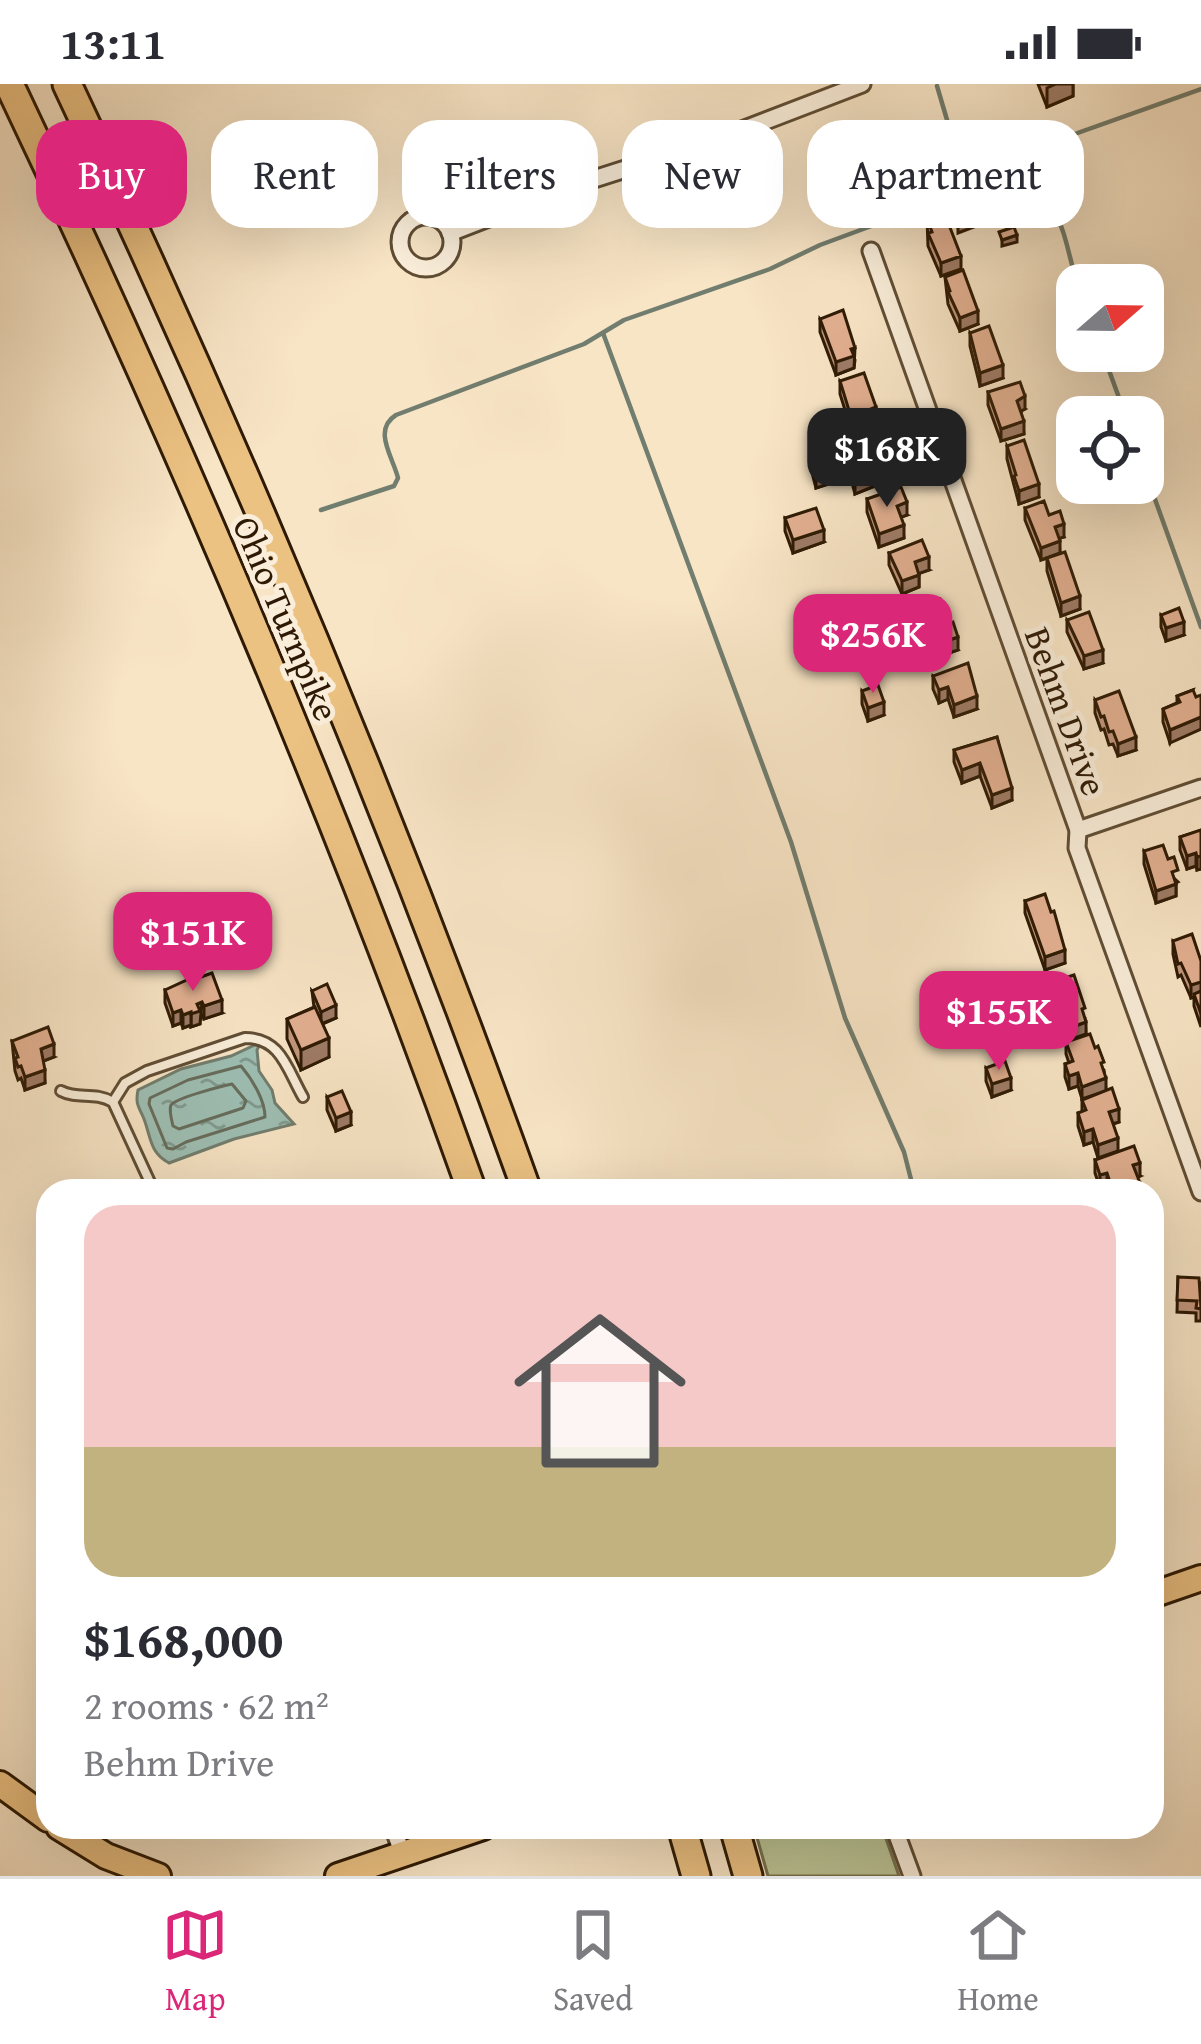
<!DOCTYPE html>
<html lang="en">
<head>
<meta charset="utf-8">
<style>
  :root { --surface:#fff; --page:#f2f2f3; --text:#2b2b33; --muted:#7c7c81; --line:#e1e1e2; --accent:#db2777 }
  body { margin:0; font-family:"Gentium Book Plus",serif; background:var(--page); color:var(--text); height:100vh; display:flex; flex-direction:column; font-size:45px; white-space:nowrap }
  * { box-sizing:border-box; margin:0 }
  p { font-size:39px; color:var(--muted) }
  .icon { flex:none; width:66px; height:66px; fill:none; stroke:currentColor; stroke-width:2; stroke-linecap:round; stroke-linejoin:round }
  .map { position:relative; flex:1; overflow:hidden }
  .details { position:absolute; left:36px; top:1095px; width:1128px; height:660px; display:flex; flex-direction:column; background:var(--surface); border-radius:36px; box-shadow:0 12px 48px #0002 }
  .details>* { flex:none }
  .top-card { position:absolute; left:36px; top:36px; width:1131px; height:108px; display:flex; gap:24px }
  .needle { width:78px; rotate:70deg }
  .buttons { position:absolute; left:1056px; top:180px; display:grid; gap:24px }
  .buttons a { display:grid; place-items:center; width:108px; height:108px; border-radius:24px; background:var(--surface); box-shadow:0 12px 48px #0002; font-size:60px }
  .price { position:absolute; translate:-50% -102px; padding:0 27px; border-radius:24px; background:var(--accent); color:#fff; font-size:39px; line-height:78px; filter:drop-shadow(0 3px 6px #0008) }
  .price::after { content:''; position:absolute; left:50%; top:72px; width:36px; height:27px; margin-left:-18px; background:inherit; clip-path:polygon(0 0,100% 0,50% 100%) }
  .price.on { background:#222; color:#fff }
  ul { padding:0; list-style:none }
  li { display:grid; align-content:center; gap:24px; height:636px; padding:0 48px }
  li span { display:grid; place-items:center; height:372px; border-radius:36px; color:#555 }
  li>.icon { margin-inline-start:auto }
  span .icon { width:216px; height:216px; fill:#fffc; stroke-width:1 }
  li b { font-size:51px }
  .pill { padding:0 42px; border-radius:36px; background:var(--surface); box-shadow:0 12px 48px #0002; font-size:42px; line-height:108px }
  .pill.on { background:var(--accent); color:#fff }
  .status { display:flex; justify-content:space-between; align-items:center; height:84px; padding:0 60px; background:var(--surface); direction:ltr }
  .status svg { height:33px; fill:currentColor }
  .menu { display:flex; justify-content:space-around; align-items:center; height:168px; border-top:3px solid var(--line); background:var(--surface); font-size:33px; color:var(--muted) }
  .menu a { display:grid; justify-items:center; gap:6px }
  .menu .on { color:var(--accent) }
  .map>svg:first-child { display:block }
</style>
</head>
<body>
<div class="status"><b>13:11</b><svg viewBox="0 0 49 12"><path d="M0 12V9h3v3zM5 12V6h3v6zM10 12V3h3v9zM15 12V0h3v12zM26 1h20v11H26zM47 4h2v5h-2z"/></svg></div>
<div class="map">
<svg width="1201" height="1792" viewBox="0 0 1201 1792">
  <defs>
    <pattern id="water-ripples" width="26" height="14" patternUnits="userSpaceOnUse" patternTransform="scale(3)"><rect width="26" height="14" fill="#9dbfb4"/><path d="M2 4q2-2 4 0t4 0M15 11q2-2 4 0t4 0" fill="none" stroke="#809a90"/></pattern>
  </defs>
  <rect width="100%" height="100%" fill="#f8e5c6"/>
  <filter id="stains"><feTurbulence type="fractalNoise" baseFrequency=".00167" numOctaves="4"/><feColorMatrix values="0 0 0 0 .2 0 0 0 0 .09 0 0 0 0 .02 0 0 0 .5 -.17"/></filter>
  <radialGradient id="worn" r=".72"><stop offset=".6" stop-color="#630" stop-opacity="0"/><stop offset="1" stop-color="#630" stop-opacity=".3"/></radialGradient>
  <path fill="#bcc596" stroke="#75704d" stroke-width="3" d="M754,1743H882L899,1792H768Z"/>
  <path fill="url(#water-ripples)" stroke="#717d6e" stroke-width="3" d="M261,958L257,966L259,987L272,1006L275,1019L294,1040L234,1055L169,1079C150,1069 151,1054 144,1035C139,1023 135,1020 138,1006L181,985L231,972Z"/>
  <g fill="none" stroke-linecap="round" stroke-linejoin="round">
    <g stroke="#666c5c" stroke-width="3">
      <path d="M241,982C252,995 265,1016 265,1033L186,1058L173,1065L167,1064L149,1020L150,1014L188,996Z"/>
      <path d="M232,1000L246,1017L243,1024L179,1045L173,1042C172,1038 169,1025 171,1021C176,1014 222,1002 232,1000Z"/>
    </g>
    <g stroke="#717d6e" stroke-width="4.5">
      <path d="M950,47C978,66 1009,65 1041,62L1201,5"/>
      <path d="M1014,67C1026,87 1042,105 1053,125C1067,149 1069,176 1078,201"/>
      <path d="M603,249L791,758L845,934L904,1068L914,1107"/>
      <path d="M1102,267L1126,333"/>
      <path d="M1143,382L1201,543"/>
      <path d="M321,426L394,402L398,394C393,373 372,346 396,331L584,260L624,236L770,185L820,161L920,124L937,112L946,94L950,73V46L937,2"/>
    </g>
    <g stroke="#604d34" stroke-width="14">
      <g id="lane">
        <path d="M61,1007C78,1016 94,1007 113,1018L154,1107"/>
        <path d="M113,1018L125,999L147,987L245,954C281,954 287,985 303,1013"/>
      </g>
    </g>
    <g stroke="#604d34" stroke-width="21">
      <g id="street">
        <circle cx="426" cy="158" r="26"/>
        <path d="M450,149L569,103L716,56L862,0"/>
        <path d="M871,167L1078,746L1077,764L1201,1108"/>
        <path d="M1078,746L1201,704"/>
        <path d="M393,1743L403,1771"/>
        <path d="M894,1743L912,1792"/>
      </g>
    </g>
    <g stroke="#2e1a04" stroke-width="30">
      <g id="primary">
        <path d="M1152,1511L1201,1494"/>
        <path d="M0,1700L48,1735"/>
        <path d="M59,1743L106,1772L158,1792"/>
        <path d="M338,1792L483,1743"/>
      </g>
    </g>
    <g stroke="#2e1a04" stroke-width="33">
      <g id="highway">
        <path d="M9,0C181,361 338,730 472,1107"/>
        <path d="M67,0C238,362 392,730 527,1107"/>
        <path d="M682,1743L696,1792"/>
        <path d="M734,1743L748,1792"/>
      </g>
    </g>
    <use href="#lane" stroke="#faeeda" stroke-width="8"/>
    <use href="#street" stroke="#faeeda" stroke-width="15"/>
    <use href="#primary" stroke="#ecc283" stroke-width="24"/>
    <use href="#highway" stroke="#ecc283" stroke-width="27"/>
  </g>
  <g fill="#c2977d" stroke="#2e1a04" stroke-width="3">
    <path d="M1038,0H1073V12L1047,23Z"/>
    <path d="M927,134L961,185L941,192L928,162Z"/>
    <path d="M945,193L978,240L960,247L948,220Z"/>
    <path d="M820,235L855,276L854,284L836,291L820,248Z"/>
    <path d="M970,249L1003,294L980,302L970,262Z"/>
    <path d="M840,297L876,336L851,345L840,310Z"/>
    <path d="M988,308L1025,325L1021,327L1024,350L1001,357L988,321Z"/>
    <path d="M860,352L889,378L890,396L855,410L851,395V382L864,378L860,365Z"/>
    <path d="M1007,362L1039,413L1019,420L1007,375Z"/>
    <path d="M814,363L841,396L816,404L810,381V368L814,367Z"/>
    <path d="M867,415L907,431L901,433L904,454L879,463L867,428Z"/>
    <path d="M1025,424L1049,431L1064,453L1059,454L1060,469L1080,525L1061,532L1047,487V474L1041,476L1025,436Z"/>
    <path d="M785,434L824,458L793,469L785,447Z"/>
    <path d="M889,469L929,486L919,489V503L902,510L889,481Z"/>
    <path d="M912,524L958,566L926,577L922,566V553L928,551L927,549L918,553L912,537Z"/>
    <path d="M1161,531L1184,551L1166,557L1161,543Z"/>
    <path d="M1067,536L1103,579L1084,585L1067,548Z"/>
    <path d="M933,592L977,625L954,633L948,615L939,619L933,605Z"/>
    <path d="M1193,606L1170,659L1163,638V625L1177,619V612Z"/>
    <path d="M862,607L884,631L868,637L862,620Z"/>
    <path d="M1095,616L1136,666L1118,672L1113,660L1109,661L1104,645L1101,646L1095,629Z"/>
    <path d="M997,653L1012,716L992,724L980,692L962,699L954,678V666Z"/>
    <path d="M1201,746V785L1197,786L1196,782L1187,785L1180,766V753Z"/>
    <path d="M1144,767L1178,798L1176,799V812L1156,819L1144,780Z"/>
    <path d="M1025,817L1051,828L1065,879L1045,886L1025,829Z"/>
    <path d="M1173,857L1201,877V943L1194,922V913L1191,914L1181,891L1178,893L1173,870Z"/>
    <path d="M1047,900L1085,934L1086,950L1064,958L1047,913Z"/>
    <path d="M165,906L222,929L204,935L202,931L200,932V940L191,943V941L183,944L181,939L173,942L165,919Z"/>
    <path d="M312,907L336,934L323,940L329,973L301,986L287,955V935L314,923Z"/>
    <path d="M12,957L54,973L43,977L45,999L25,1006L21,994L18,996L15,987Z"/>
    <path d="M1066,958L1104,986L1106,1006L1119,1038L1113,1040L1098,1074L1093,1058L1084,1061L1078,1042V1029L1082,1028V1015L1078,1002L1069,1005L1065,993V980L1069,979L1066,970Z"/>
    <path d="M986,984L1011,1006L992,1013L986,997Z"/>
    <path d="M327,1013L351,1041L336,1047L327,1026Z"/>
    <path d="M1095,1076L1140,1092L1137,1093L1140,1107H1109L1107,1101L1100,1104L1095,1089Z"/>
    <path d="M1178,1193L1201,1199V1237H1196V1229L1177,1228Z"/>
  </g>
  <g fill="#9e7b66" stroke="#2e1a04" stroke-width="3">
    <path d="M1056,0H1073V12L1047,23V4Z"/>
    <path d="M974,137V143L958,149V143Z"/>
    <path d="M1017,151V158L1002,162V156Z"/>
    <path d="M961,172V185L941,192V179Z"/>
    <path d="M978,227V240L960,247V234Z"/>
    <path d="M855,264L854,284L836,291V278Z"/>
    <path d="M1003,281V294L980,302V289Z"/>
    <path d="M1025,312V325L1017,329V317Z"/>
    <path d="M876,323V336L851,345V333Z"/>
    <path d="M1024,337V350L1001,357V345Z"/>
    <path d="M841,384V396L816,404V391Z"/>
    <path d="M890,384V396L855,410V397Z"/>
    <path d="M1039,400V413L1019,420V407Z"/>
    <path d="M907,418V431L897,435V422Z"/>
    <path d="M1064,440V453L1055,456V443Z"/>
    <path d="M904,441V454L879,463V450Z"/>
    <path d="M824,446V458L793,469V456Z"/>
    <path d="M1060,457V469L1041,476V464Z"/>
    <path d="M929,473V486L915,491V478Z"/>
    <path d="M919,491V503L902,510V497Z"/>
    <path d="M1080,512V525L1061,532V519Z"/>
    <path d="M927,537V549L918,553V540Z"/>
    <path d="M1184,538V551L1166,557V544Z"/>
    <path d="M958,553V566L926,577V564Z"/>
    <path d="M1103,566V579L1084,585V572Z"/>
    <path d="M948,603V615L939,619V606Z"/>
    <path d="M977,612V625L954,633V621Z"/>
    <path d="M884,618V631L868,637V624Z"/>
    <path d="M1201,633V645L1170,659V646Z"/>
    <path d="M1136,653V666L1118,672V660Z"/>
    <path d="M980,679V692L962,699V686Z"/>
    <path d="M1012,704V716L992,724V711Z"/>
    <path d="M1196,769V782L1187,785V772Z"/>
    <path d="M1201,772V785L1197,786V773Z"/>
    <path d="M1176,800V812L1156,819V807Z"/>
    <path d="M1065,866V879L1045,886V873Z"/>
    <path d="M1201,898V911L1191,914V901Z"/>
    <path d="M222,916V929L204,935V922Z"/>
    <path d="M202,918L200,940L191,943V930L197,920Z"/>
    <path d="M336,921V934L321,940V928Z"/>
    <path d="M181,926V939L173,942V929Z"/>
    <path d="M191,928V941L183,944V931Z"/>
    <path d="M1086,938V950L1064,958V946Z"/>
    <path d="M329,954V973L301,986V966Z"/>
    <path d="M54,960V973L41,978V965Z"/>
    <path d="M45,986V999L25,1006V993Z"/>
    <path d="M1078,989V1002L1069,1005V992Z"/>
    <path d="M1011,994V1006L992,1013V1000Z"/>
    <path d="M1106,994V1007L1082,1015V1003Z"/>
    <path d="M1119,1025V1038L1109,1041V1028Z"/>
    <path d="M351,1028V1041L336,1047V1034Z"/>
    <path d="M1093,1045V1058L1084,1061V1048Z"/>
    <path d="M1118,1054V1067L1098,1074V1061Z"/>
    <path d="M1140,1079V1092L1133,1094V1081Z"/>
    <path d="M1107,1089V1101L1100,1104V1091Z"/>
    <path d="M1140,1099V1107H1118Z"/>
    <path d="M1157,1161L1159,1185L1152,1190L1153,1164Z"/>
    <path d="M248,1743H269L248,1751Z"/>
  </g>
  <g fill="#e2b091" stroke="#2e1a04" stroke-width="3">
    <path d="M969,124L974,137L958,143L954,130Z"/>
    <path d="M944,128L961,172L941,179L928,149L932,148L927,134Z"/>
    <path d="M1014,143L1017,151L1002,156L999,148Z"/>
    <path d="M963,186L978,227L960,234L948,208L950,207L945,193Z"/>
    <path d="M843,226L855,264L851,265L854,272L836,278L820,235Z"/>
    <path d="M989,242L1003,281L980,289L970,249Z"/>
    <path d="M864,289L876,323L851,333L840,297Z"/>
    <path d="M1020,298L1025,312L1017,317L1024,337L1001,345L988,308Z"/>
    <path d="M883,345L889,366L885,367L890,384L855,397L851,382L867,377L860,352Z"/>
    <path d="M1024,356L1039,400L1019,407L1014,392L1016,391L1007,362Z"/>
    <path d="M833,357L841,384L816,391L810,368L815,367L814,363Z"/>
    <path d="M901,403L907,418L897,422L904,441L879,450L867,415Z"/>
    <path d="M1044,417L1049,431L1060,427L1064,440L1055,443L1060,457L1041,464L1025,424Z"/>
    <path d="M816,424L824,446L793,456L785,434Z"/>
    <path d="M922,456L929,473L915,478L919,491L902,497L889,469Z"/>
    <path d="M1065,468L1080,512L1061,519L1047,474Z"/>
    <path d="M940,515L944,529L947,528L951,539L953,538L958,553L926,564L922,553L932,550L927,537L918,540L912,524Z"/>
    <path d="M1179,524L1184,538L1166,544L1161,531Z"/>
    <path d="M1089,528L1103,566L1084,572L1067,536Z"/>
    <path d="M968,579L977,612L954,621L948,603L939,606L933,592Z"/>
    <path d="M878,601L884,618L868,624L862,607Z"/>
    <path d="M1193,606L1196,613L1201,611V633L1170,646L1163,625L1180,618L1177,612Z"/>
    <path d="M1119,607L1136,653L1118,660L1113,647L1109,648L1104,632L1101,633L1095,616Z"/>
    <path d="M997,653L1012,704L992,711L980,679L962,686L954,666Z"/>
    <path d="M1201,746V772L1197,773L1196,769L1187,772L1180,753Z"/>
    <path d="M1163,761L1168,775L1174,773L1178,786L1172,788L1176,800L1156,807L1144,767Z"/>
    <path d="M1045,810L1051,828L1054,827L1065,866L1045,873L1025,817Z"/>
    <path d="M1192,850L1201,877V898L1191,901L1181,879L1178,880L1173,857Z"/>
    <path d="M212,889L222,916L204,922L202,918L197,920L200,927L191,930V928L183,931L181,926L173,929L165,906L189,895L190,897Z"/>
    <path d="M1074,891L1085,924L1082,925L1086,938L1064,946L1047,900Z"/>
    <path d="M327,900L336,921L321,928L312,907Z"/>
    <path d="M1201,907V930L1194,910Z"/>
    <path d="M315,923L329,954L301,966L287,935Z"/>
    <path d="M48,943L54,960L41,965L45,986L25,993L21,982L18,983L15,974L18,973L12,957Z"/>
    <path d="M1090,950L1095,964L1098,962L1104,978L1101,979L1106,994L1082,1003L1078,989L1069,992L1065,980L1073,977L1066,958Z"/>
    <path d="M1005,977L1011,994L992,1000L986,984Z"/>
    <path d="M1112,1004L1119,1025L1109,1028L1118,1054L1098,1061L1093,1045L1084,1048L1078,1029L1086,1026L1082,1016Z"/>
    <path d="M342,1007L351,1028L336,1034L327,1013Z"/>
    <path d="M1134,1062L1140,1079L1133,1081L1140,1099L1113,1107L1107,1089L1100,1091L1095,1076Z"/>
    <path d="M1152,1156L1157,1161L1153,1164L1159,1172L1152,1177Z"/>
    <path d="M1178,1193L1199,1194L1201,1225L1196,1224L1197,1217L1177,1216Z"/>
  </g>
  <g text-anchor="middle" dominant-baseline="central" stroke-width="10" stroke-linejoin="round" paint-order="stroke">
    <g font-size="36" fill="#2e1a04" stroke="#faeeda">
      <text transform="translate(287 534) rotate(67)">Ohio Turnpike</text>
      <text transform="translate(1067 627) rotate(70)">Behm Drive</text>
    </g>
  </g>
  <rect width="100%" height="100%" filter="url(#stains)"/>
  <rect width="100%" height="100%" fill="url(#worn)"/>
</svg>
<div class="buttons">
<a><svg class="needle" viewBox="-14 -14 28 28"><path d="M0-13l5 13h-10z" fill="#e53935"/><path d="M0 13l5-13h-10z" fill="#7c7c81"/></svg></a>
<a><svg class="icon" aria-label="locate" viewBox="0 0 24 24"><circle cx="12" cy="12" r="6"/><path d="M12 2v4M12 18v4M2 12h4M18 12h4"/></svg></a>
</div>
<b class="price on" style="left:887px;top:426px">$168K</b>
<b class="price" style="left:873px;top:612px">$256K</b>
<b class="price" style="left:193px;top:910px">$151K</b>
<b class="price" style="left:999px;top:989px">$155K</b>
<div class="top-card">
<a class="pill on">Buy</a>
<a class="pill">Rent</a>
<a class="pill">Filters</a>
<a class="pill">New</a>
<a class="pill">Apartment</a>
</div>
<section class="details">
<ul>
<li><span style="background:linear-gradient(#f6c9c9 65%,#c2b280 0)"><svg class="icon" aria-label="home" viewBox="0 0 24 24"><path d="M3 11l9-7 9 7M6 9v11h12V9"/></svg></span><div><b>$168,000</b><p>2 rooms · 62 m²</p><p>Behm Drive</p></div></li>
</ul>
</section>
</div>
<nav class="menu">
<a class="on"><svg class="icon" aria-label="map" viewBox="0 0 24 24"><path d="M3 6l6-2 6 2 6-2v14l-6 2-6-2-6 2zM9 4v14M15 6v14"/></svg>Map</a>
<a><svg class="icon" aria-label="saved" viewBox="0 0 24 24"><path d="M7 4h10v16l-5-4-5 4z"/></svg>Saved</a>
<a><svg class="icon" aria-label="home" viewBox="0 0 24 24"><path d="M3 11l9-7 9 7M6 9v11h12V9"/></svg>Home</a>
</nav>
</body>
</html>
